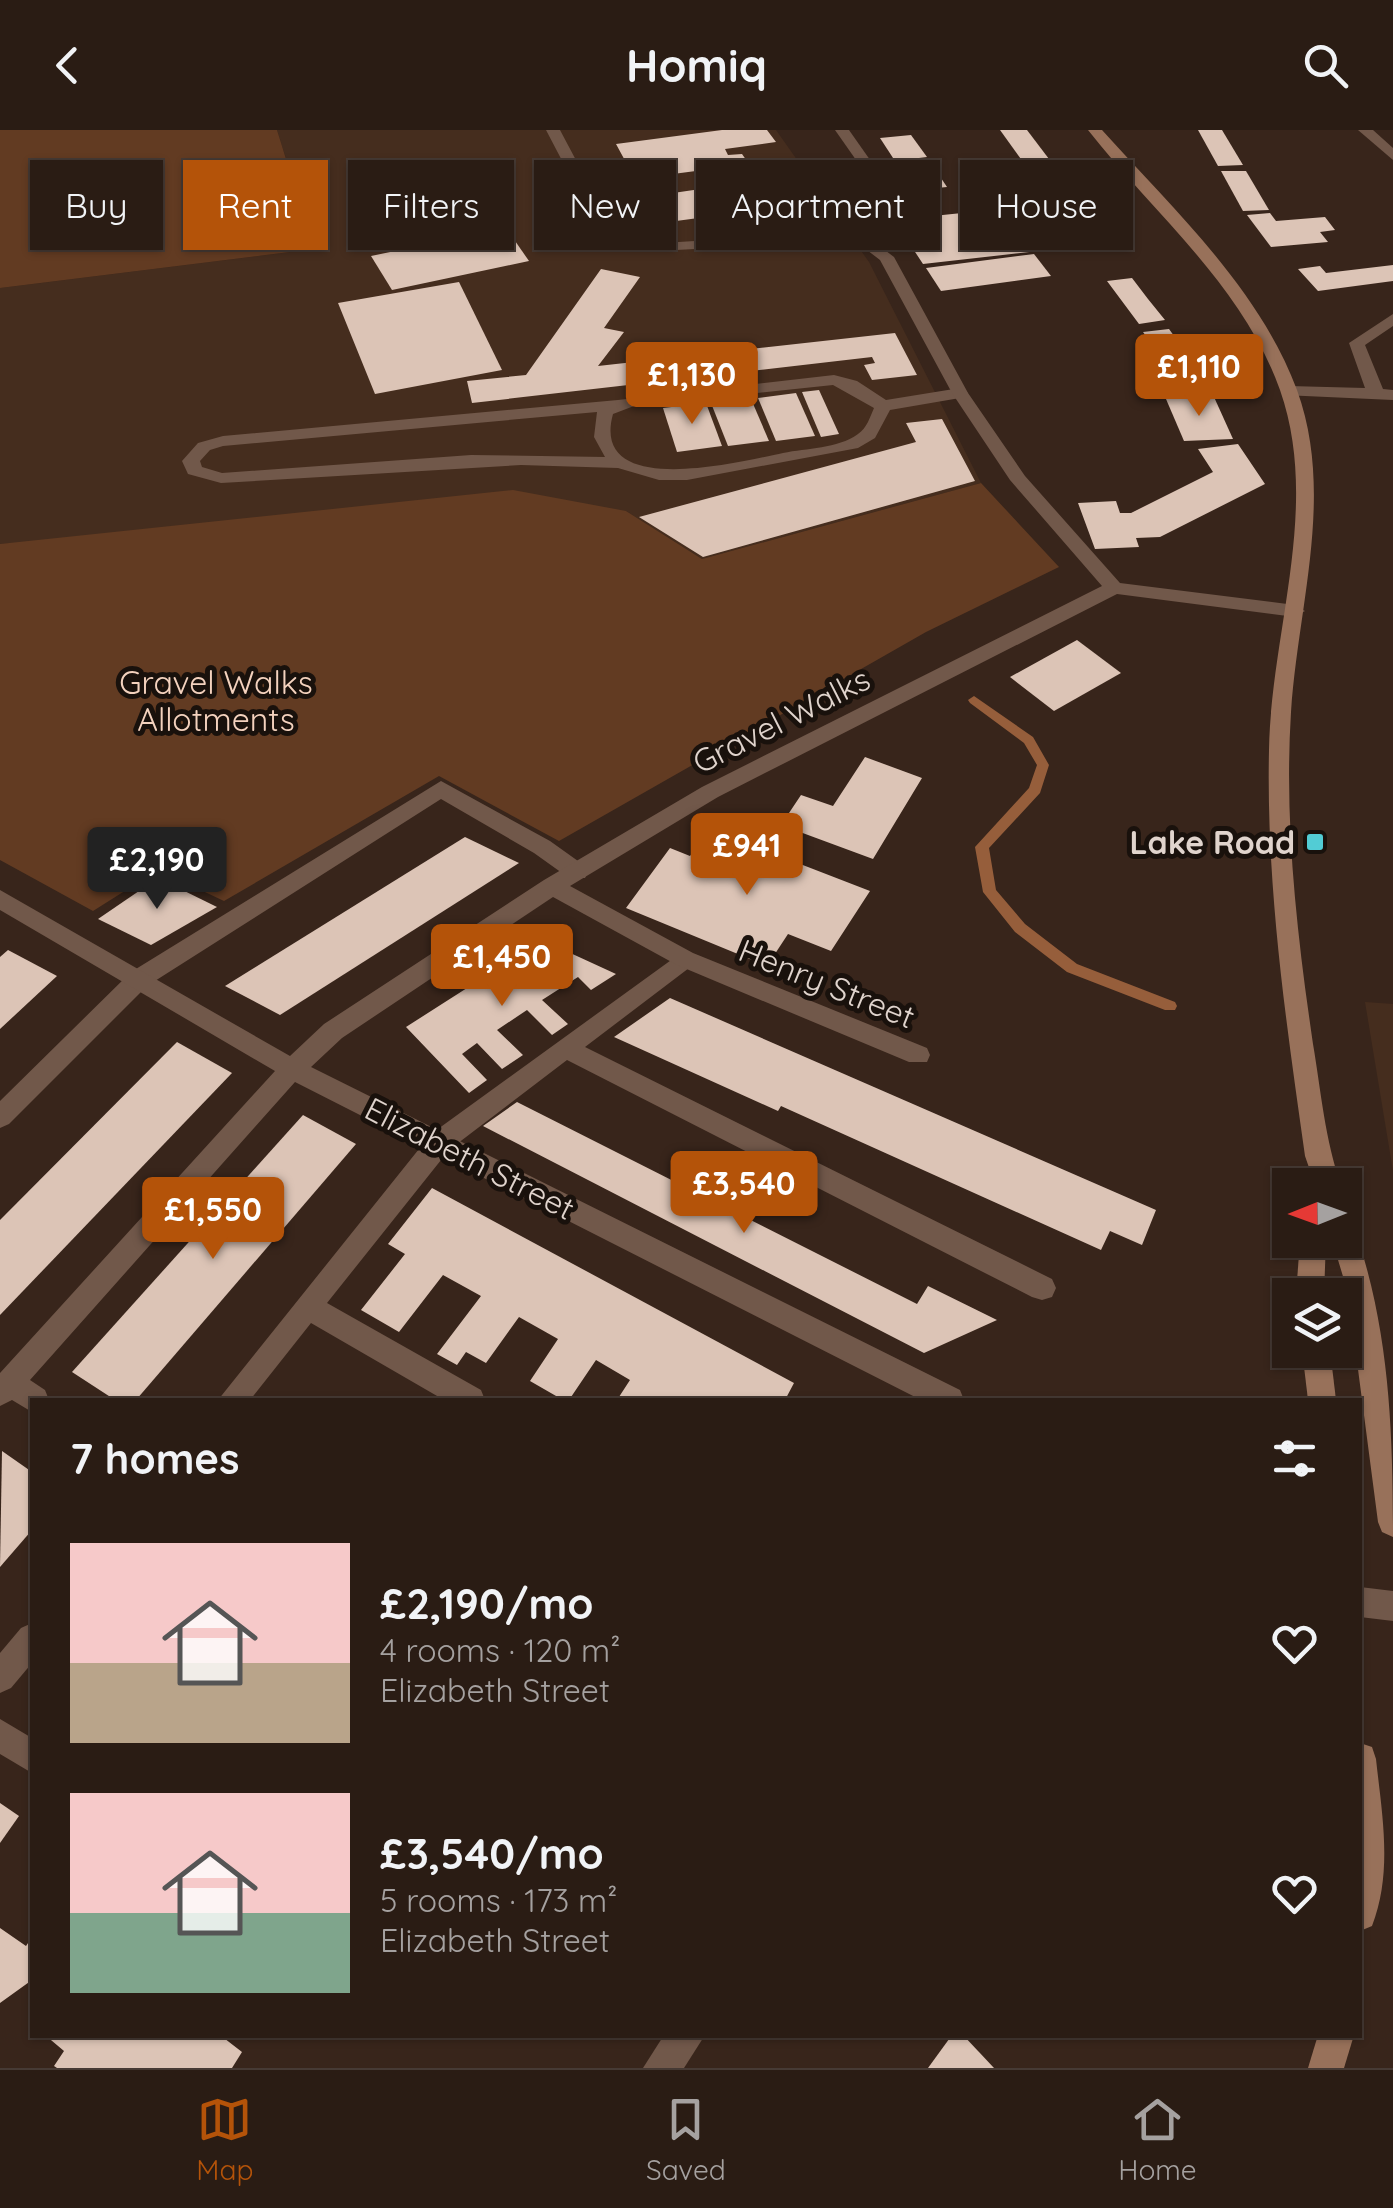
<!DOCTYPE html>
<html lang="en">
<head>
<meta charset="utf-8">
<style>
  :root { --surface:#2a1c14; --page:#362922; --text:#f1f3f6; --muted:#a5a1a0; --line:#463a34; --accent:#b45309 }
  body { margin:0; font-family:Quicksand,sans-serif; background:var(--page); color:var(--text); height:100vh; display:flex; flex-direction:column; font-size:38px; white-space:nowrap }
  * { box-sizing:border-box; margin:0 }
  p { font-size:32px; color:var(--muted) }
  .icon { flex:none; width:55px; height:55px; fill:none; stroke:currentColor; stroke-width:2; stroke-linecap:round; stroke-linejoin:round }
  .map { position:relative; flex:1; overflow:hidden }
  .details { position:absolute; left:30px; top:1268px; width:1332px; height:640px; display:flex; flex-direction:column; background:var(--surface); border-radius:0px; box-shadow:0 2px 8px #0004,0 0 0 2px var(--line) }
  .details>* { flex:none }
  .hud { position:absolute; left:30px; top:30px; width:1335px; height:90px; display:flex; gap:20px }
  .needle { width:65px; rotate:269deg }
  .buttons { position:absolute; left:1272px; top:1038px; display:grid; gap:20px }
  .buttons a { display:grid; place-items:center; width:90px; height:90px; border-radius:0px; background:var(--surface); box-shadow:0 2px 8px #0004,0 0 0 2px var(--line); font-size:50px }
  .price { position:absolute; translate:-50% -85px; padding:0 22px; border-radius:10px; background:var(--accent); color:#fff; font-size:32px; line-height:65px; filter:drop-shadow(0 2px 5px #0008) }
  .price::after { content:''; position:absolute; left:50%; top:60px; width:30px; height:22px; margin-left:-15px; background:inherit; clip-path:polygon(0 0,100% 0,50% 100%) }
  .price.on { background:#222; color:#fff }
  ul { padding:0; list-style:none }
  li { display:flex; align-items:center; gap:30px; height:250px; padding:0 40px }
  li span { display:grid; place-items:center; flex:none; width:280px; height:200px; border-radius:0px; color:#555 }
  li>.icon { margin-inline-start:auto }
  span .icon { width:120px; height:120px; fill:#fffc; stroke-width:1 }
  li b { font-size:42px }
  h2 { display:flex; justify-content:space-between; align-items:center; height:120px; padding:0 40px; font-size:42px }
  .chip { padding:0 35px; border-radius:0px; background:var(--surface); box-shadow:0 2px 8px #0004,0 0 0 2px var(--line); font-size:35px; line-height:90px }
  .chip.on { background:var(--accent); color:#fff }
  header { display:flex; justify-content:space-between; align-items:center; height:130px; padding:0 40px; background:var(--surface); font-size:45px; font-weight:800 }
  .menu { display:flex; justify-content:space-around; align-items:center; height:140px; border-top:2px solid var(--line); background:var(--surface); font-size:28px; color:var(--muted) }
  .menu a { display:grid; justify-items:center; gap:5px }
  .menu .on { color:var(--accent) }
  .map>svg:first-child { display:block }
</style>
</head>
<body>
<header><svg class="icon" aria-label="back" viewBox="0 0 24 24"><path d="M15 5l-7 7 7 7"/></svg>Homiq<svg class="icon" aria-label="search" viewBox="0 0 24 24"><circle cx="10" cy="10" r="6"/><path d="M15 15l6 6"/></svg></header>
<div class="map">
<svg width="1393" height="1938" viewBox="0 0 1393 1938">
  <rect width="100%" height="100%" fill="#38251b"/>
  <g fill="#452d1e">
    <path d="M277,0H776L869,132L981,353L702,429L626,381L0,414V158L314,119Z"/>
    <path d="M1365,872L1393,874V1041Z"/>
  </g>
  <g fill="#623b22">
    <path d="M0,0H277L314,119L0,158Z"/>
    <path d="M981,353L1059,437L926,502L559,711L439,646L224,771L158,740L93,781L0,730V414L513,360L626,381L702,429Z"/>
  </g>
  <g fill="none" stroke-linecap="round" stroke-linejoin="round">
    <path fill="#965e3b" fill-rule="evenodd" d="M974,566L1033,607L1049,635L1040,663L989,718L996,760L1025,794L1077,834L1175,872L1177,876L1175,880H1165L1067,842L1015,802L983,762L975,717L1029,658L1037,635L1024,613L970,573L968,570Z"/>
  </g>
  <g fill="#dcc4b6">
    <path d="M722,0H767L776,12L725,19L728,25L742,24L749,34L635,49L616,14Z"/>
    <path d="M1000,0H1027L1049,29L1023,32Z"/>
    <path d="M1198,0H1222L1243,35L1218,36Z"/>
    <path d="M911,5L927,27L895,31L880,8Z"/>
    <path d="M1050,31L1065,50L1079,69L1053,72L1025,34Z"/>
    <path d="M931,33L947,57L916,60L900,36Z"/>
    <path d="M1221,41H1246L1269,80L1243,81Z"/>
    <path d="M495,44L516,79L402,98L384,63Z"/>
    <path d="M748,52L765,79L661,93L646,67Z"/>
    <path d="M1020,77L1039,104L1058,102L1045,80L1087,77L1109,113L923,134L894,90Z"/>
    <path d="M1270,83L1276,91L1325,87L1335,100L1320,102L1328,112L1271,117L1247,85Z"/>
    <path d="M506,98L529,131L392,160L371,126Z"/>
    <path d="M1034,124L1051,146L941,161L926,138Z"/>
    <path d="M1393,135V151L1318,161L1298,139L1320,136L1326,143Z"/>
    <path d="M601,139L640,147L604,198L624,202L598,236L895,203L917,245L872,250L864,235L875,233L872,227L472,273L467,251L526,245Z"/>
    <path d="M1132,148L1148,169L1165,190L1139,194L1107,151Z"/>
    <path d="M459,152L502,240L375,264L338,173Z"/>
    <path d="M1169,199L1185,221L1203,244L1177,248L1143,202Z"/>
    <path d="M819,260L839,304L821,307L802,262Z"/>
    <path d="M796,263L815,306L776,311L758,268Z"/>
    <path d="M1214,267L1233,309L1184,311L1166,269Z"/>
    <path d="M751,269L769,311L728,316L711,273Z"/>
    <path d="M706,273L722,316L677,322L663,278Z"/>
    <path d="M942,289L975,351L703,427L639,387L916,312L906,293Z"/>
    <path d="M1238,314L1265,354L1160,407L1136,408L1139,417L1095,419L1078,373L1116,371L1120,383H1131L1213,342L1198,319Z"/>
    <path d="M1077,510L1121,543L1054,581L1010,547Z"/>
    <path d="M865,627L922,648L873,729L781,695L801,665L833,676Z"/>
    <path d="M710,699L870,761L831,821L788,804L767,836L626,778L670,718L690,726Z"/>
    <path d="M465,707L519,733L280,885L225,856Z"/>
    <path d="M158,748L217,777L151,815L98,789Z"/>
    <path d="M542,810L616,844L591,860L578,847L542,870L568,894L552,905L527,880L497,900L523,925L502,939L477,913L462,924L487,950L469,963L406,897Z"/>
    <path d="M8,820L57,846L0,899V827Z"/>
    <path d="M670,868L1156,1080L1142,1115L1110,1101L1101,1120L781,976L778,981L614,907Z"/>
    <path d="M177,912L232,943L0,1185V1090Z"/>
    <path d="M517,972L917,1174L928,1156L997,1190L924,1223L483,996Z"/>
    <path d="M303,985L356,1014L136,1270H115L72,1242Z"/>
    <path d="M432,1058L794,1253L785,1270H617L630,1250L596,1230L569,1270H563L530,1251L558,1209L519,1187L486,1233L466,1222L457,1235L437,1224L481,1166L443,1145L399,1202L361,1180L405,1124L388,1114Z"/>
    <path d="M2,1321L32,1342V1400L0,1437Z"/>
    <path d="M0,1673L19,1686L0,1713Z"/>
    <path d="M0,1798L26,1816L32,1807V1850L0,1873Z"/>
    <path d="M45,1905H220L242,1922L232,1938H57L54,1936L64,1921Z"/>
    <path d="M952,1905H963L994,1938H928Z"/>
  </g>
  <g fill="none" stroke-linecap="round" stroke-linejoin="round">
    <g fill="#71584a" fill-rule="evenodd">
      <path d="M1358,0H1373L1393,18V30Z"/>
      <path d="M834,245L857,251L886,270L960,258L968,263L960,268L890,280L875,308L858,318L687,350H659L618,338L521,335L221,353L188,344L182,331L198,313L223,306L618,270ZM833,255L874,278C870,287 867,298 858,304C837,319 807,318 783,323C744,331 589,371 613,284L634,276ZM597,282L594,307L605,327L471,325L222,343L202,337L200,331L210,320L223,316Z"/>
      <path d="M441,651L550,711L585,736L588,742L585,748H569L534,723L441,669L147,856L9,994L0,998V971L131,842Z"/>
      <path d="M685,820L697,829L693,835L585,917L1052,1149L1056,1158L1052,1167L1042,1170L1032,1167L567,930L449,1020L327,1173L481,1260L485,1270H444L311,1193L250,1270H218L431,1004Z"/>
      <path d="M32,1493V1533L11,1558L0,1563V1523L21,1498Z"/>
      <path d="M0,1589L32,1608V1643L0,1624Z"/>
    </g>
    <g fill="#71584a" fill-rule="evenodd">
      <path d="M546,0H560L604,83L619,104L646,114L840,102L873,111L894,127L968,263L1025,346L1120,453L1295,475L1305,481L1295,487L1117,464L718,667L570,756L693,823L927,918L930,925L927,932H909L677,835L553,767L342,908L311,937L960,1260L964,1270H921L295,952L30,1250L45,1260L49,1270H32V1282L12,1270L0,1276V1243L275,941L0,780V760L290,926L324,894L544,750L702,657L1102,456L1010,350L952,263L880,130L863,117L839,111L639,122L609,110L590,84Z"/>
      <path d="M835,0H849L901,74L899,77H889Z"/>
      <path d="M1393,184V196L1365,215L1383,259L1393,260V270L1283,265L1281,261L1289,256L1365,258L1349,213Z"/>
      <path d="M1360,1457L1393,1461V1491L1360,1487Z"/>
      <path d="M664,1905H705L684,1938H643Z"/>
    </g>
    <g fill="#98715a" fill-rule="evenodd">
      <path d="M1088,0H1102C1173,79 1259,158 1297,260C1335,365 1298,475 1291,582C1284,693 1297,804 1313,914C1321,961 1325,1010 1341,1055H1315L1305,1026C1286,891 1266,757 1269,620C1271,501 1321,377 1280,260C1243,156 1154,84 1088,0Z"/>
      <path d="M1345,1097L1354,1101L1358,1109C1390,1207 1393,1305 1393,1407L1382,1402L1378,1392L1348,1163L1332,1110H1345Z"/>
      <path d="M1300,1110H1326L1324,1165H1296Z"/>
      <path d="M1302,1220H1330L1336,1270H1308Z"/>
      <path d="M1360,1613L1372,1617L1376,1629C1382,1685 1393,1742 1372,1796L1360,1801Z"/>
      <path d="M1318,1905H1354L1344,1938H1308Z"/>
    </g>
  </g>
  <rect fill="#52ccd5" stroke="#19110c" stroke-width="4" x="1305" y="702" width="20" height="20" rx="5"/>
  <g text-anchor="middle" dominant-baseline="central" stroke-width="10" stroke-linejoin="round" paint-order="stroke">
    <g font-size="32" fill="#f4d2be" stroke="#19110c">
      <text x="216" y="552">Gravel Walks<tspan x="216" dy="37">Allotments</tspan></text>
    </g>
    <g font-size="32" fill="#e0d4cd" stroke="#19110c">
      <text transform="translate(781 590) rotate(-27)">Gravel Walks</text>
      <text transform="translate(827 853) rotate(22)">Henry Street</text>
      <text transform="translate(470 1028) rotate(27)">Elizabeth Street</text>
    </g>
    <g font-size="32" font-weight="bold" fill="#e0d4cd" stroke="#19110c" text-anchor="end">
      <text x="1295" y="712">Lake Road</text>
    </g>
  </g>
</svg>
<div class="buttons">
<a><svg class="needle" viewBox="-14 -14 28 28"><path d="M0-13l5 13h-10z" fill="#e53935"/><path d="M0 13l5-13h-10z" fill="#a5a1a0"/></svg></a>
<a><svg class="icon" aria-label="layers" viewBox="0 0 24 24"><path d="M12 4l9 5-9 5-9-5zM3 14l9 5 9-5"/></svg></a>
</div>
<b class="price" style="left:1199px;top:289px">£1,110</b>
<b class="price" style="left:692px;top:297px">£1,130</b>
<b class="price" style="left:747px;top:768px">£941</b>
<b class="price on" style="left:157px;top:782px">£2,190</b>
<b class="price" style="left:502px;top:879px">£1,450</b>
<b class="price" style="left:744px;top:1106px">£3,540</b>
<b class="price" style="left:213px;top:1132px">£1,550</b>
<div class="hud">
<a class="chip">Buy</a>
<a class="chip on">Rent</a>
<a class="chip">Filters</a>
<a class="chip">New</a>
<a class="chip">Apartment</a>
<a class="chip">House</a>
</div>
<section class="details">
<h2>7 homes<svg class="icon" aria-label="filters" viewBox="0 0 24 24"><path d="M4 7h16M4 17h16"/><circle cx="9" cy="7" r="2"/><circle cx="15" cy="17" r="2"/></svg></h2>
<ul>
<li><span style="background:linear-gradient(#f6c9c9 60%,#b9a48a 0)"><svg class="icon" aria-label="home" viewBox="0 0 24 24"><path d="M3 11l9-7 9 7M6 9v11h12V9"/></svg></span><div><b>£2,190/mo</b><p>4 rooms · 120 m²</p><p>Elizabeth Street</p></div><svg class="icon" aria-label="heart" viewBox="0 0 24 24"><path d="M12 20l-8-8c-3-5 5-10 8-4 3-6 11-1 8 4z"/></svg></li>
<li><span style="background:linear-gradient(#f6c9c9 60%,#7fa58c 0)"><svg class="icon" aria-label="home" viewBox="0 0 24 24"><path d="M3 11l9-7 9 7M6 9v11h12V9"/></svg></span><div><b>£3,540/mo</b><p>5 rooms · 173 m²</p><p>Elizabeth Street</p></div><svg class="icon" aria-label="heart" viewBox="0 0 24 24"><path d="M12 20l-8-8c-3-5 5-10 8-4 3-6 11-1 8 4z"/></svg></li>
</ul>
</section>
</div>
<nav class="menu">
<a class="on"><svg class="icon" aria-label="map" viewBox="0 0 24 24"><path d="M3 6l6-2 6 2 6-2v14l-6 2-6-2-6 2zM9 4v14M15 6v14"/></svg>Map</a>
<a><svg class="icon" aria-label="saved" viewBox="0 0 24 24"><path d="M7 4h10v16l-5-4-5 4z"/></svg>Saved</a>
<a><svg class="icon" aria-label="home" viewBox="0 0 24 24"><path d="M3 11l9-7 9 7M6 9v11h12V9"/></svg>Home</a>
</nav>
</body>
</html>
